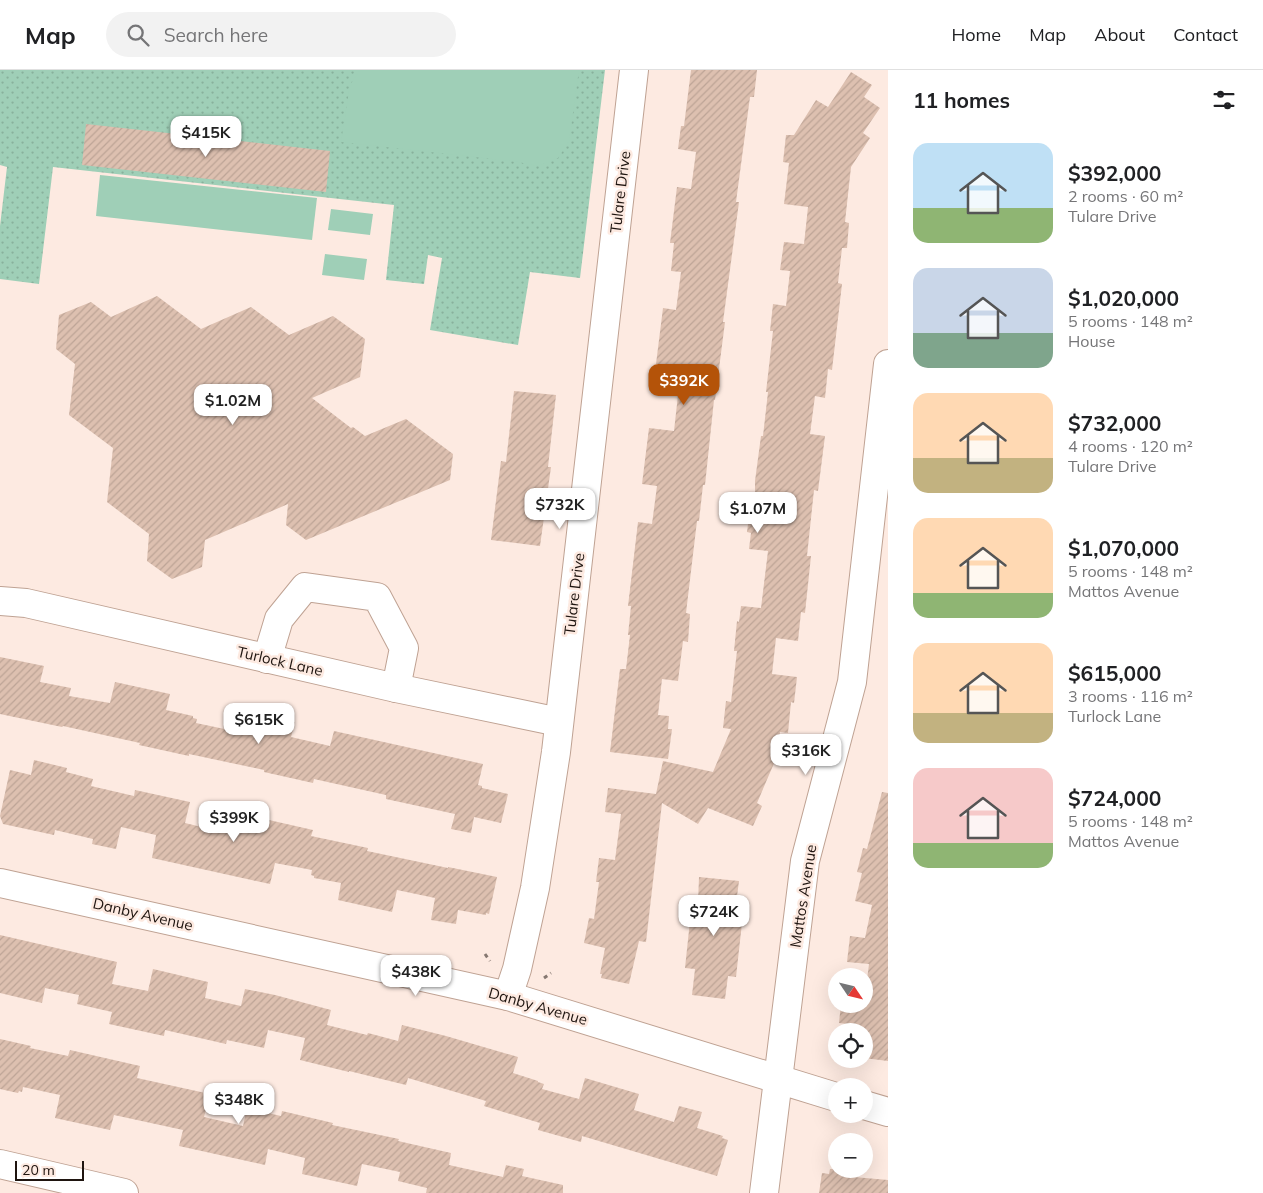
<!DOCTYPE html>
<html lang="en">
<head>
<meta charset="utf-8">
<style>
  :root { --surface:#fff; --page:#f2f2f2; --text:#202124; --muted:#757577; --line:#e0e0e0; --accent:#b45309 }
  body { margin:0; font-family:Mulish,sans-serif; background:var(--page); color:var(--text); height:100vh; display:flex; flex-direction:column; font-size:19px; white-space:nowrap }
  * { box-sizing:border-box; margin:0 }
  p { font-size:16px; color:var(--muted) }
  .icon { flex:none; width:28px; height:28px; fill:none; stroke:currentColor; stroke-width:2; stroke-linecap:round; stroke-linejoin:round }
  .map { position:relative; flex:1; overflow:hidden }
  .side { display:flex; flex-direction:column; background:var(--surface); width:375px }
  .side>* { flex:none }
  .needle { width:32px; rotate:125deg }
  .tools { position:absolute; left:828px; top:898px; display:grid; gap:10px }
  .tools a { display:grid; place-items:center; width:45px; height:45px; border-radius:50%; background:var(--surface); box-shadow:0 5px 20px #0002; font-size:25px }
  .scale { position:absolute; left:15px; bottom:12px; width:69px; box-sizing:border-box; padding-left:5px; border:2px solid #1f1510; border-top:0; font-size:14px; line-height:18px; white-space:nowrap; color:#1f1510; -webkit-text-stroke:4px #fdeae1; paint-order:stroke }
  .price { position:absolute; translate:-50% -42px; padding:0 11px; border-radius:10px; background:#fff; color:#222; font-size:16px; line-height:32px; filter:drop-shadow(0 1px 2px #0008) }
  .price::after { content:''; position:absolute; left:50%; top:30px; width:15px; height:11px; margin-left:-8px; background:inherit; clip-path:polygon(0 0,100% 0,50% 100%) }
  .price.selected { background:var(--accent); color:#fff }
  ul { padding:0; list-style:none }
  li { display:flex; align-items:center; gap:15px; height:125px; padding:0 25px }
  li span { display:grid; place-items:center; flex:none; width:140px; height:100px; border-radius:15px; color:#555 }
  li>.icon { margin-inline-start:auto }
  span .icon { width:60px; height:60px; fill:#fffc; stroke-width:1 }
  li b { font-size:21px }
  h2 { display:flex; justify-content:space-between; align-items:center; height:60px; padding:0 25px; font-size:21px }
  header { display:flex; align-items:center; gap:30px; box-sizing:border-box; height:70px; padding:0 25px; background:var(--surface); border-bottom:1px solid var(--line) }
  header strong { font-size:24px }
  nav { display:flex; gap:28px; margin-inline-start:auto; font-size:18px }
  .search { width:350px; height:45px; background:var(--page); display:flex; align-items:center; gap:12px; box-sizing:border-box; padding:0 18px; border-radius:28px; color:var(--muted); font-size:19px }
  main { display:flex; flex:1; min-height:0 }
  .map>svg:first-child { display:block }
</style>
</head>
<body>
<header>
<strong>Map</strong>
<div class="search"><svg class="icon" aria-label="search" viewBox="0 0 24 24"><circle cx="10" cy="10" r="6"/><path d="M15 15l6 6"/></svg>Search here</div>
<nav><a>Home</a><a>Map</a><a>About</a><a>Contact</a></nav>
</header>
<main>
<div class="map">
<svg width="888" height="1123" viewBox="0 0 888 1123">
  <defs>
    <pattern id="grass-dots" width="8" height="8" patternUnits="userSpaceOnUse" patternTransform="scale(1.25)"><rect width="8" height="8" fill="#9fcfb7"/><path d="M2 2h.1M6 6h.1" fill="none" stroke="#88b19c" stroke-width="1.8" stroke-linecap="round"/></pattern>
    <pattern id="building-hatch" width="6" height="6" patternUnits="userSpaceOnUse" patternTransform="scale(1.25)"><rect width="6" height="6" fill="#ddc0b0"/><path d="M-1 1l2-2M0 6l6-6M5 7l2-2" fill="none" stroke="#bda496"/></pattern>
  </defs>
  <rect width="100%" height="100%" fill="#fdeae1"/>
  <path fill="url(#grass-dots)" d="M0,0H605L580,208L530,202L518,275L430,260L442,188L428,185L424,214L386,210L394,135L53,97L39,214L0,209V156L7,97L0,95Z"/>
  <g fill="#9fcfb7">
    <path d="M360,0H579L569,71L558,88L538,96L518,92L341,72L350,15Z"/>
    <path d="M100,105L317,128L312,170L96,146Z"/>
    <path d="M331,139L373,144L370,165L328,160Z"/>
    <path d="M325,184L367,189L364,210L322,205Z"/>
  </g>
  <g fill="url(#building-hatch)">
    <path d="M691,0H757L754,27H750L736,132H739L723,252H725L715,330H714L705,415H703L699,451H697L686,543L690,544L688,572L683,571L678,611L662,609L658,645L669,646L668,659H672L668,689L610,682L620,599H626L630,565H628L631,536H628L638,452L652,454L657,416L642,414L649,358L674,361L678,325L656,322L660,294H656L663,238L676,240L681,202L671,201L674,173H670L677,117L691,119L696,82L678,79L681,56H684Z"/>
    <path d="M851,2L872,15L864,27L880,38L863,63L870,68L851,97L845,152L849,153L847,178H842L838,213L842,214L832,300L828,299L825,328L815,326L810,364L825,366L818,421L814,420L807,486H811L805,543L801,542L798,571L776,568L772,604L797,607L794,633L791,632L788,663L780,662L777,691H775L757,733L762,736L753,756L708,738L698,754L662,733L646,872L639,871L629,914L601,908L602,904H600L605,878L584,873L589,848L594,849L599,812H596L599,788L615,790L621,744L605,742L608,718L656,724L663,691L713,702L731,659L723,658L726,631L731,632L737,581H734L737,551L739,552L741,536L761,538L768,481L749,479L751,463L747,462L751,430L755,431V411L761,366H763L768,322H766L773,261H770L773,234L786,236L790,201L780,200L784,172L804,174L808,137L784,134L789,93L783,92L786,65H794L816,30L828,37Z"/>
    <path d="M86,54L330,81L326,122L82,95Z"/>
    <path d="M157,226L201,259L251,237L289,265L333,246L365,269L360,307L312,328L351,358L353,357L365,366L406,349L453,384L450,410L306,470L286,455L288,434L205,470L202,497L172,509L147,491L149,464L107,432L113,378L69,345L75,294L56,279L59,245L91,232L111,247Z"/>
    <path d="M514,321L556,325L548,397H551L540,476L491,470L501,391L506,392Z"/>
    <path d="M0,587L44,596L40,612L71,618L69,626L110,633L115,612L170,624L166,640L193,646V648L197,649L196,653L234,661L239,640L295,652L291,667L330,676L334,661L483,694L478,715L482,716V718L508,724L501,753L474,747L471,763L451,759L455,744L386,729V725L314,709L313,713L264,702V700L189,684V686L139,675L140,673L63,656L62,657L0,644Z"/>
    <path d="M34,690L67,698L66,702L93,709L91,716L134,726L135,720L190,732L185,753L218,761L221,750L267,760L269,750L313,760L311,766L368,778L367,781L448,798V797L497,807L489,844L486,843V845L458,840L456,854L431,850L435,828L397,820L392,842L338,830L341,813L314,808V806L311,805L312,800L275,793L270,814L152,788L156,765L121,757L116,779L92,774L93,769L55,760L54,765L3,754L0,746L10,700L31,705Z"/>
    <path d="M882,722L888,723V991L864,988V961H855L856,955L839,953L841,934H864L869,894L847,892L850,866L865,868L872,835L855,831L862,803L857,802L863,778L867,779Z"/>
    <path d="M699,807L739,811L736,834L744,835L736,907L728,906L725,929L692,925L695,899L685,898L692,832L698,833Z"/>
    <path d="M0,865L117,892L112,914L148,921L153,899L208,912L205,928L241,936L245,919L275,925L331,940L327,955L367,965L368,963L398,971L402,955L446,966L518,987L513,1003L538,1011V1012L544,1014L542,1019L579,1029L585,1008L639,1024L634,1040L674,1052L679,1036L702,1042L697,1058L723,1066L722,1068L728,1070L717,1106L582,1066L581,1072L538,1060L540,1053L484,1036L486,1031L408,1008L406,1015L349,1001V1002L300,990L305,968L268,960L264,978L227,970L226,974L165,960L164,966L109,954L112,942L77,934L79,925L45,918L42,933L0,923Z"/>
    <path d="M0,969L31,976L30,978L68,986L70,980L140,996L137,1008L210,1024L204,1047L243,1056L247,1038L281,1046L282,1041L333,1053L332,1055L399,1069L398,1071L451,1083L449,1095L503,1107L506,1095L524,1099L522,1106L563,1115V1123H426L427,1118L398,1111L400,1102L362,1094L357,1116L302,1104L305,1088L268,1079L265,1095L179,1076L183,1060L114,1045L110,1060L55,1048L60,1025L23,1017L22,1022L19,1021L18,1023L0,1019Z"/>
    <path d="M830,1099H855L854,1107L888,1110V1123H819L822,1103L829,1104Z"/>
  </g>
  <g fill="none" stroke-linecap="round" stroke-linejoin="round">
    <g stroke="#bfa293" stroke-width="30">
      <g id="minor">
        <path d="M0,531L26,533L396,618L559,652"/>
        <path d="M267,589L279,549L305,517L377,527L404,578L396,618"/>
        <path d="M0,813L508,926L836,1027"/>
        <path d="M508,926L517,899L535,818L556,682L634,0"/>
        <path d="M864,1035L888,1042"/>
        <path d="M0,1094L124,1123"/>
        <path d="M764,1123L805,791L852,612L888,294"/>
      </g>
    </g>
    <g stroke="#867871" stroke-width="3" stroke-dasharray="4 4" stroke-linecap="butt">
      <path d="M485,884L490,891"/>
      <path d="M544,908L551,903"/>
    </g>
    <use href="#minor" stroke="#fff" stroke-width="28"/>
  </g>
  <g text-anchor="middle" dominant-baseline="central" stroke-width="5" stroke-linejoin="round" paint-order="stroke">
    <g font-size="15" fill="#1f1510" stroke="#fdeae1">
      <text transform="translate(620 122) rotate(-83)">Tulare Drive</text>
      <text transform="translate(574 524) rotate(-83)">Tulare Drive</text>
      <text transform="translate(280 591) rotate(13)">Turlock Lane</text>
      <text transform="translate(803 826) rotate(-81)">Mattos Avenue</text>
      <text transform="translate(143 844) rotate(13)">Danby Avenue</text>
      <text transform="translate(538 936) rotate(16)">Danby Avenue</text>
    </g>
  </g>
</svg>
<div class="tools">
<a><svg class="needle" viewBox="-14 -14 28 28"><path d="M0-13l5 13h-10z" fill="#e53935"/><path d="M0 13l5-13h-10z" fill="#757577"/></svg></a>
<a><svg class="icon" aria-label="locate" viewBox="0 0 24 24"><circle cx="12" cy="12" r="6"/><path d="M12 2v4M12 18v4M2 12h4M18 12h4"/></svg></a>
<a>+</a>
<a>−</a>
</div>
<div class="scale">20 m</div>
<b class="price" style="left:206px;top:88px">$415K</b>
<b class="price selected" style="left:684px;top:336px">$392K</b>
<b class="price" style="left:233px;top:356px">$1.02M</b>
<b class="price" style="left:560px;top:460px">$732K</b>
<b class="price" style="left:758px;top:464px">$1.07M</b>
<b class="price" style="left:259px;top:675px">$615K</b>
<b class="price" style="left:806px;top:706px">$316K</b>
<b class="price" style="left:234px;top:773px">$399K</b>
<b class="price" style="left:714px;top:867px">$724K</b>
<b class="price" style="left:416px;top:927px">$438K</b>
<b class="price" style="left:239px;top:1055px">$348K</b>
</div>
<section class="side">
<h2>11 homes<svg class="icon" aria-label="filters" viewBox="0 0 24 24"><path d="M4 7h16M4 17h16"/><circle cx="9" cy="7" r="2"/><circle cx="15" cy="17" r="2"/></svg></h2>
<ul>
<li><span style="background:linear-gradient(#bfe0f5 65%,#8fb573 0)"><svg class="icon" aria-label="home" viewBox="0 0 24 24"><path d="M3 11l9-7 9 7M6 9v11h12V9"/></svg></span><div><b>$392,000</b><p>2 rooms · 60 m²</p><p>Tulare Drive</p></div></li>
<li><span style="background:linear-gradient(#c9d6e8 65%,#7fa58c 0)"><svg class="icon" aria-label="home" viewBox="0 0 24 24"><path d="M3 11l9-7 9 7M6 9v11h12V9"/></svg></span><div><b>$1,020,000</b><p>5 rooms · 148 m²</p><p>House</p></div></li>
<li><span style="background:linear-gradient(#ffd9b3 65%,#c2b280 0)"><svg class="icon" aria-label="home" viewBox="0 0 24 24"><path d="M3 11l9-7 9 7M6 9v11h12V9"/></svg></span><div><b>$732,000</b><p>4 rooms · 120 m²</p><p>Tulare Drive</p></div></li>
<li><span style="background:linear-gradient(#ffd9b3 75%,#8fb573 0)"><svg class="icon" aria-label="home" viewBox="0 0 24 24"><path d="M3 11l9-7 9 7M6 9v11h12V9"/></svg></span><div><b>$1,070,000</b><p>5 rooms · 148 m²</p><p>Mattos Avenue</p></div></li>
<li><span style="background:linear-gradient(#ffd9b3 70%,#c2b280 0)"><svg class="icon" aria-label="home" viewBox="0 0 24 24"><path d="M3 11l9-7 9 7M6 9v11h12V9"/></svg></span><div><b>$615,000</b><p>3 rooms · 116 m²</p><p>Turlock Lane</p></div></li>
<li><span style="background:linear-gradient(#f6c9c9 75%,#8fb573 0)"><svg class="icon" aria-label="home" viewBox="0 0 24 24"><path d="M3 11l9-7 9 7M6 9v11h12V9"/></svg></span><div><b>$724,000</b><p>5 rooms · 148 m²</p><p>Mattos Avenue</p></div></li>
</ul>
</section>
</main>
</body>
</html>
